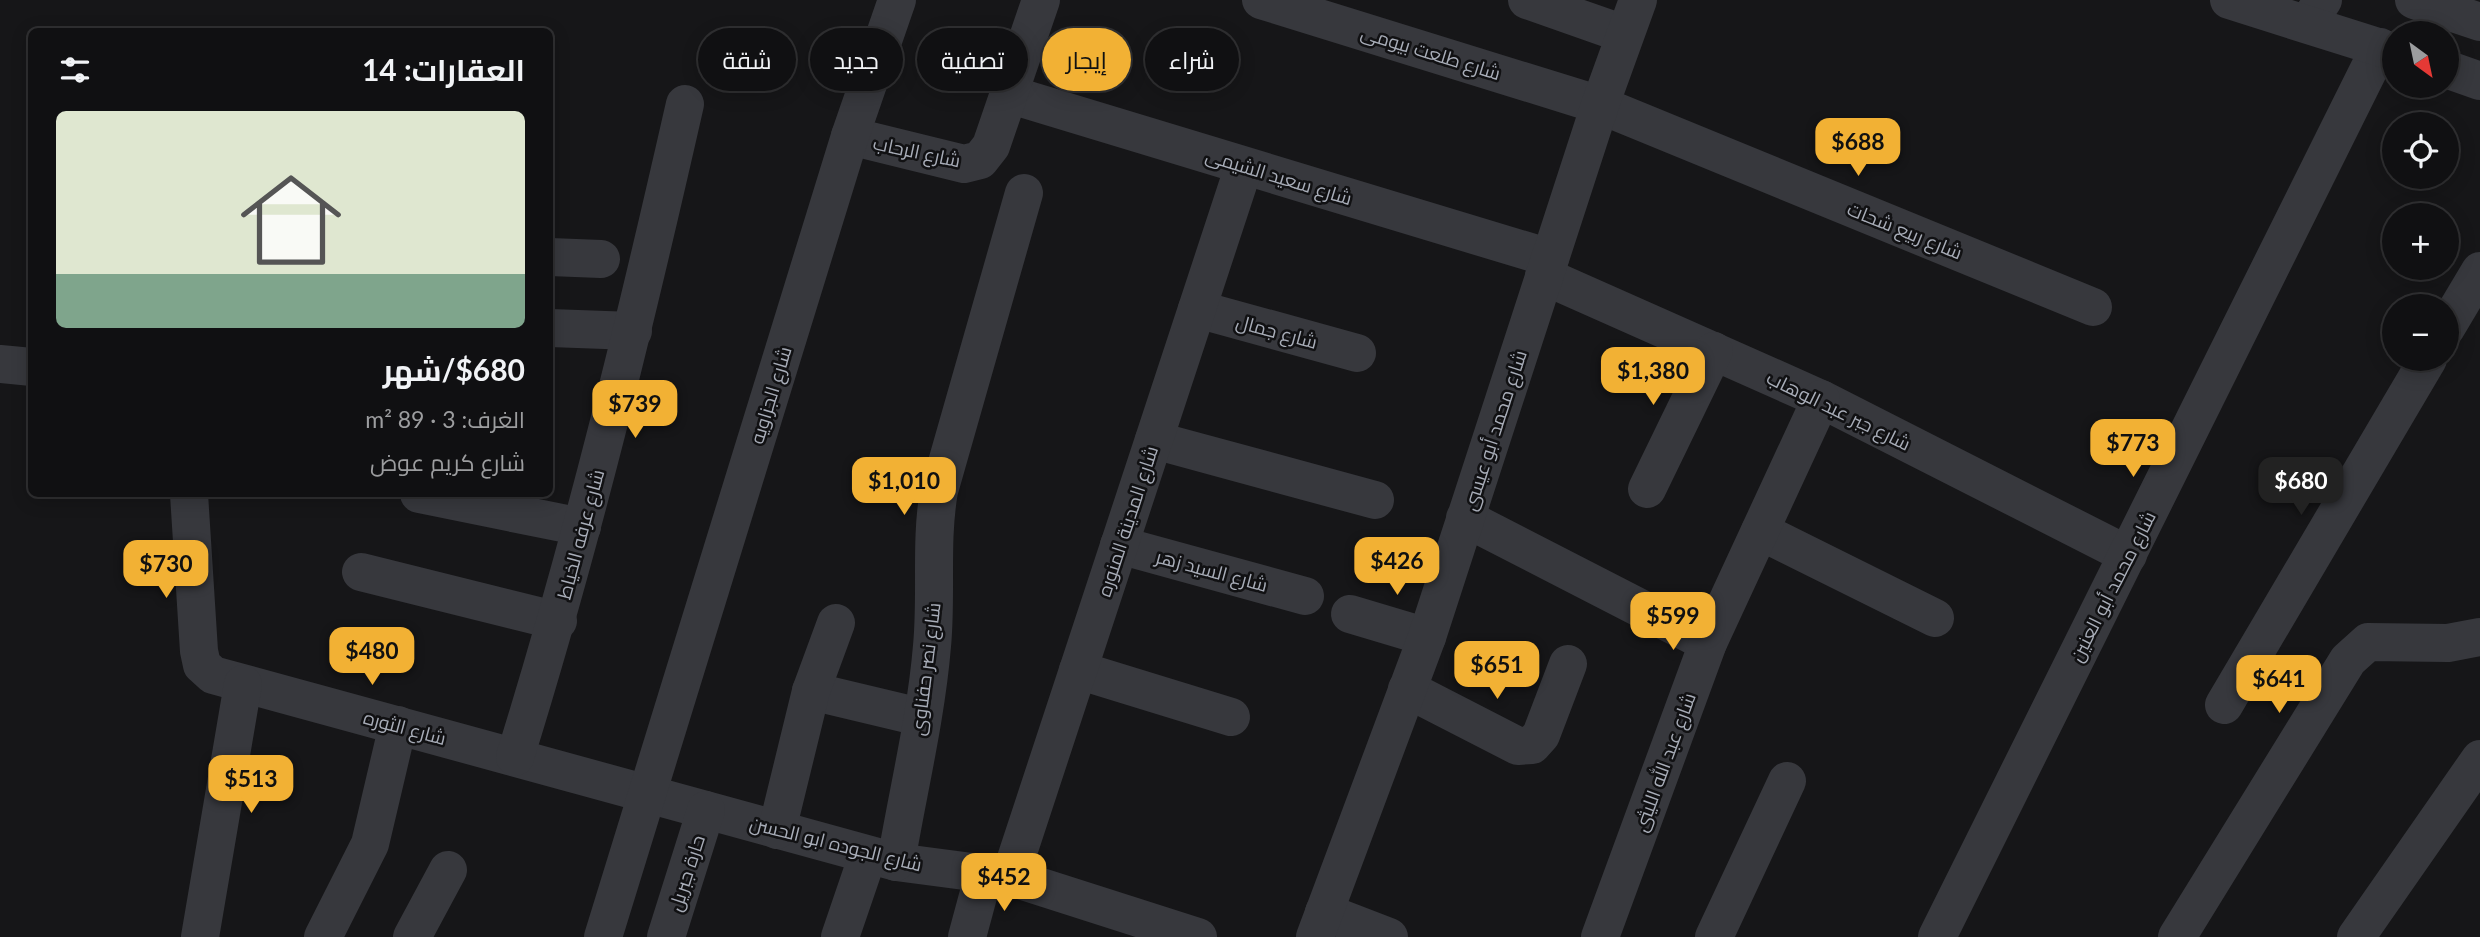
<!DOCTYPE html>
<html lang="ar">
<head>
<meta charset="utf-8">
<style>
  :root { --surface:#101012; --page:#1e1e20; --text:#f1f3f6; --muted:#9c9d9f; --line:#303032; --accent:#f2b134 }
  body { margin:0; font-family:Lato,Cairo,sans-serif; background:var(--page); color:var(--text); direction:rtl; height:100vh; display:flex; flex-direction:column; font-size:26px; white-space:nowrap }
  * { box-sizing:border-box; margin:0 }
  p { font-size:23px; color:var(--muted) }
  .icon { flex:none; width:38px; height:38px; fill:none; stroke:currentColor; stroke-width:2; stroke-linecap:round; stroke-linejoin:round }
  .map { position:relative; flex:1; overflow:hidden; direction:ltr }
  .drawer { position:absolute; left:28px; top:28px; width:525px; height:469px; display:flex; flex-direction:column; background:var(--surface); border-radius:10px; box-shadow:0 4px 18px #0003,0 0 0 2px var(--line); direction:rtl }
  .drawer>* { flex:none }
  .hud { position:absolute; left:574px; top:28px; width:665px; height:63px; direction:rtl; display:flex; gap:14px }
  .needle { width:46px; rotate:147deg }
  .fabs { position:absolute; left:2382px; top:21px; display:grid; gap:14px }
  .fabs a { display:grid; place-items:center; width:77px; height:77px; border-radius:50%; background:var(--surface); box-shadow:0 4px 18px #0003,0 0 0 2px var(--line); font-size:35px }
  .price { position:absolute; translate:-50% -60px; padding:0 16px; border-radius:14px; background:var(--accent); color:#111; font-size:23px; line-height:46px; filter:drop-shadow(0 2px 4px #0008) }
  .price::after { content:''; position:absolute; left:50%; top:42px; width:21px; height:16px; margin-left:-10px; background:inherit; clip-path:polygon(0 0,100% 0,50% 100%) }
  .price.on { background:#222; color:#fff }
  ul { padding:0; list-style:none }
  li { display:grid; align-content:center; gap:14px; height:371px; padding:0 28px }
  li span { display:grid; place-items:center; height:217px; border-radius:10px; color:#555 }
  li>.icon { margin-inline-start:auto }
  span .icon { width:126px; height:126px; fill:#fffc; stroke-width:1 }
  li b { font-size:30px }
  h2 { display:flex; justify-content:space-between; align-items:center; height:84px; padding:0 28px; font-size:30px }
  .pill { padding:0 24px; border-radius:32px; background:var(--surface); box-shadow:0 4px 18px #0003,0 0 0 2px var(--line); font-size:24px; line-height:63px }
  .pill.on { background:var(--accent); color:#111 }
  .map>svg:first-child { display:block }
</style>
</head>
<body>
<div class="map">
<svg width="2480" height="937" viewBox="0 0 2480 937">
  <rect width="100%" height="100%" fill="#161618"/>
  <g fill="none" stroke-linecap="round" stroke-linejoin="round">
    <g stroke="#37383d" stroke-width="38">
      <path d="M1261,0L1600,105L2093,307"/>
      <path d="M1527,0L1624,34"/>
      <path d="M2307,24L2323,0"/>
      <path d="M1008,94L1550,258"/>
      <path d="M850,136L964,164L980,160L991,146L1041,0"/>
      <path d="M550,257L601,259"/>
      <path d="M1544,276L1821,399L2128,555"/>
      <path d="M1197,309L1357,353"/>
      <path d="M550,328L633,331"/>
      <path d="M2446,328L2480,271"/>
      <path d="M0,364L32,367"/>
      <path d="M1154,440L1375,500"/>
      <path d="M1647,489L1714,351"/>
      <path d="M189,494L199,651L202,665L213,675L896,862L1010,877L1198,937"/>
      <path d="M419,494L582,527"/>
      <path d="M1465,518L1708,643"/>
      <path d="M1760,531L1935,618"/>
      <path d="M1119,545L1305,596"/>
      <path d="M361,572L558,621"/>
      <path d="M1350,614L1427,637"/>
      <path d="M1078,670L1231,717"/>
      <path d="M1407,689L1518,746L1532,745L1541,735L1568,664"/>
      <path d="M811,691L920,717"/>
      <path d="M2224,705L2428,359"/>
      <path d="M515,757C582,542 635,324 685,104"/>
      <path d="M777,830L811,691L836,623"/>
      <path d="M896,862C908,791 926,718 932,646C937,594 930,542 939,491L1024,193"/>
      <path d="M1010,877L1244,166"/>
      <path d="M1324,912L1389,937"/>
      <path d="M200,937L243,684"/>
      <path d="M323,937L370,844L398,725"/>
      <path d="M412,937L448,870"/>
      <path d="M603,937L850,136L897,0"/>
      <path d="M666,937L706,810"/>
      <path d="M840,937L868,855"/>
      <path d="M967,937L984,874"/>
      <path d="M1315,937L1427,637L1600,105L1638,0"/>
      <path d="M1600,937L1708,643L1821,399"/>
      <path d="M1714,937L1787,781"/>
      <path d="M1937,937L2380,47"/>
      <path d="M2177,937L2348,660L2368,642L2448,643L2480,637"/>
      <path d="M2356,937L2480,759"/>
    </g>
    <g stroke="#37383d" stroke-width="38">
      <path d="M2229,0L2394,52"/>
      <path d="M2414,0L2480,22"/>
      <path d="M2446,69L2480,81"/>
    </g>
  </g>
  <g text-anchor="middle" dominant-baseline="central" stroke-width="5" stroke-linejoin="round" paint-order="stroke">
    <g font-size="19" fill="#a8adb8" stroke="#111113">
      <text transform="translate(1431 52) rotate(17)">شارع طلعت بيومى</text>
      <text transform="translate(917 151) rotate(12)">شارع الرحاب</text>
      <text transform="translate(1279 176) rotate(17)">شارع سعيد الشيمى</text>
      <text transform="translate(1905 230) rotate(22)">شارع ربيع شحات</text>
      <text transform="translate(1277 331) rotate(15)">شارع جمال</text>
      <text transform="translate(770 395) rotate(-73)">شارع الجزاويه</text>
      <text transform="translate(1839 410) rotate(26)">شارع جبر عبد الوهاب</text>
      <text transform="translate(1494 430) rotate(-72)">شارع محمد أبو عيسى</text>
      <text transform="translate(1127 521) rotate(-72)">شارع المدينة المنوره</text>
      <text transform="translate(580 534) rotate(-75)">شارع عرفه الخياط</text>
      <text transform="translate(1212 570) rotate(15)">شارع السيد زهر</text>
      <text transform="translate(2112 586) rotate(-63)">شارع محمد أبو العنين</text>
      <text transform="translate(925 669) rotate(-83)">شارع نصر حفناوى</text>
      <text transform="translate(405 727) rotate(15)">شارع الثوره</text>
      <text transform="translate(1664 762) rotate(-70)">شارع عبد الله الليثى</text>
      <text transform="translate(836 843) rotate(14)">شارع الجوده ابو الحسن</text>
      <text transform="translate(686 873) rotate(-72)">حارة جبريل</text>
    </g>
  </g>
</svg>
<div class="fabs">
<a><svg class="needle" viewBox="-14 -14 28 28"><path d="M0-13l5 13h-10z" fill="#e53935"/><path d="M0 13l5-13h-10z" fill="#9c9d9f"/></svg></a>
<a><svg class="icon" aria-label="locate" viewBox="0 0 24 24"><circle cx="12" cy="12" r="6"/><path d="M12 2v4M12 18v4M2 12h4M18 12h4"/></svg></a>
<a>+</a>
<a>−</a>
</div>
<b class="price" style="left:1858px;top:178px">$688</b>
<b class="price" style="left:1653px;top:407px">$1,380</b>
<b class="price" style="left:635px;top:440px">$739</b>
<b class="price" style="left:2133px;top:479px">$773</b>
<b class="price" style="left:904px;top:517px">$1,010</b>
<b class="price on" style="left:2301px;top:517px">$680</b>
<b class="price" style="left:1397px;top:597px">$426</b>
<b class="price" style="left:166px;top:600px">$730</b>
<b class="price" style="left:1673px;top:652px">$599</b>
<b class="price" style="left:372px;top:687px">$480</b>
<b class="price" style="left:1497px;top:701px">$651</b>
<b class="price" style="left:2279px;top:715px">$641</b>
<b class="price" style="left:251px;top:815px">$513</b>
<b class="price" style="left:1004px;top:913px">$452</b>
<div class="hud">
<a class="pill">شراء</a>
<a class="pill on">إيجار</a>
<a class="pill">تصفية</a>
<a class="pill">جديد</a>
<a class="pill">شقة</a>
</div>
<section class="drawer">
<h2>العقارات: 14<svg class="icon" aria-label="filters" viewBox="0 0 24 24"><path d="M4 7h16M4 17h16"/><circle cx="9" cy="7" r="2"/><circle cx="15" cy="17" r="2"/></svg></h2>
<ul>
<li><span style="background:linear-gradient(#dfe7d0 75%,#7fa58c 0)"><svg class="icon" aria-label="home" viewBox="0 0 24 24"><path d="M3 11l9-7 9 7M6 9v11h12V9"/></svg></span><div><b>$680/شهر</b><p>الغرف: 3 · 89 m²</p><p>شارع كريم عوض</p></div></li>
</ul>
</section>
</div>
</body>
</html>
